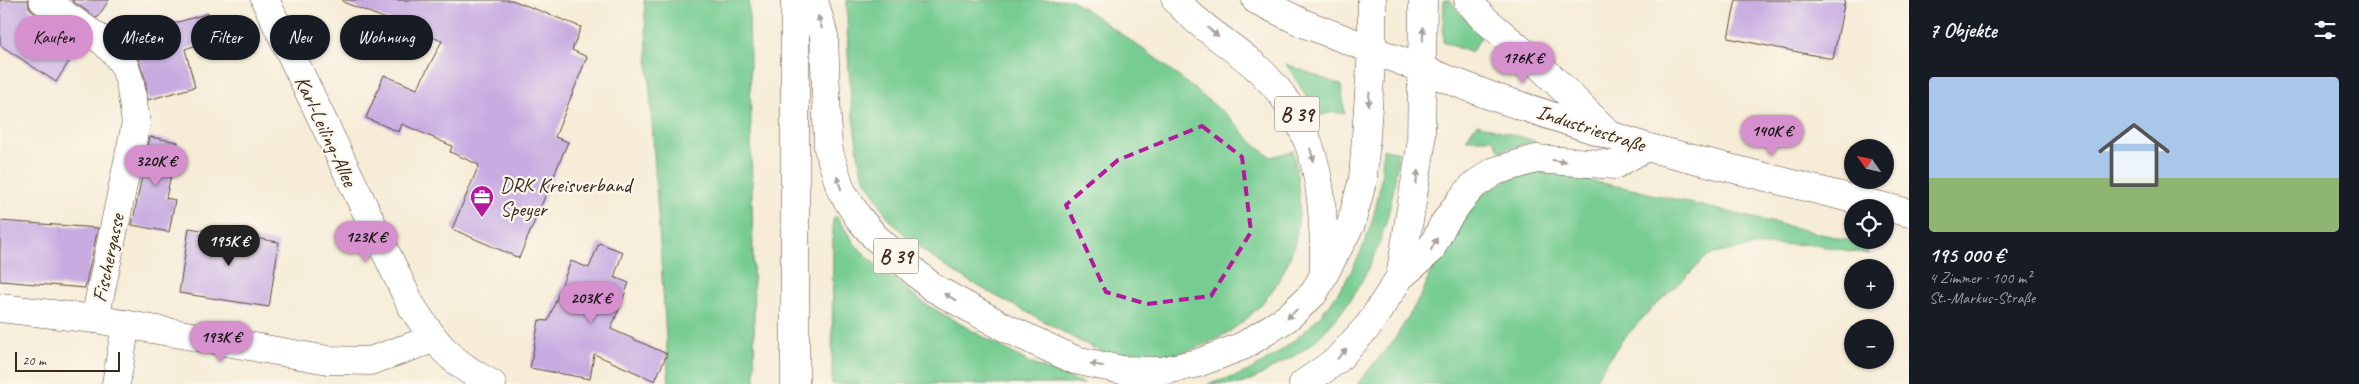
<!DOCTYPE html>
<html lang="de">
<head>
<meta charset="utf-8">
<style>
  :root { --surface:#171b24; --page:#242831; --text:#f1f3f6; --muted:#9ea1a6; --accent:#d690ce }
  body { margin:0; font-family:Caveat,sans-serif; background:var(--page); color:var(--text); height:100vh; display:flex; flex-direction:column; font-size:19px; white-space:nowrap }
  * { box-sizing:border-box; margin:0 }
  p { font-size:16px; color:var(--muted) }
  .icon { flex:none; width:28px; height:28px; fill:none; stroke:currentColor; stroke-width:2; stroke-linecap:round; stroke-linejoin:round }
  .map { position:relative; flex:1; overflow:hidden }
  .details { display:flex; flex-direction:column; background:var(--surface); width:450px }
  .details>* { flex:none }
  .banner { position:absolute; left:15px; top:15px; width:475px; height:45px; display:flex; gap:10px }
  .needle { width:32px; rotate:304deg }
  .fabs { position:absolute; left:1844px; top:139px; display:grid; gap:10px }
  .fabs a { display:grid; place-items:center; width:50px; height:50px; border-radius:50%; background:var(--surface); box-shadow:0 1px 4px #0004; font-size:25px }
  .scale { position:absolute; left:15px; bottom:12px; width:105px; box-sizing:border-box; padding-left:5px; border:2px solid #3b2a1e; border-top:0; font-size:14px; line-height:18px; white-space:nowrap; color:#3b2a1e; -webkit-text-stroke:4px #fbf7ec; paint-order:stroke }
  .price { position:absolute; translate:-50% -42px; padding:0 11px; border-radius:18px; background:var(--accent); color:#111; font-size:16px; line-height:32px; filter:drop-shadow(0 1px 2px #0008) }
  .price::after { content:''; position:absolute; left:50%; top:30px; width:15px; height:11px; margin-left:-8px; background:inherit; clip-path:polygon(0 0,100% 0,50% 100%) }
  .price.current { background:#222; color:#fff }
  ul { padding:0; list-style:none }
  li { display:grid; align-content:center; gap:10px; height:265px; padding:0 20px }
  li span { display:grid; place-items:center; height:155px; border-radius:5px; color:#555 }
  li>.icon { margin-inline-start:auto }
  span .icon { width:90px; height:90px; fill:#fffc; stroke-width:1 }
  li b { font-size:21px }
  h2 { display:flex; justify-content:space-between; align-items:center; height:60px; padding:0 20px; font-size:21px }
  .chip { padding:0 18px; border-radius:22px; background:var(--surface); box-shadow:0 1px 4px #0004; font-size:18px; line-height:45px }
  .chip.current { background:var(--accent); color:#111 }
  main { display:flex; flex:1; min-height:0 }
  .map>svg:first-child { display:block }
</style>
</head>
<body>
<main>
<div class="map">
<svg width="1909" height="384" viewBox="0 0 1909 384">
  <rect width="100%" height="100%" fill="#fbf7ec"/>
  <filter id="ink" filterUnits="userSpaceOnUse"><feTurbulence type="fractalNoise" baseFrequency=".02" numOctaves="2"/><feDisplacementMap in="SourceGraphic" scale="10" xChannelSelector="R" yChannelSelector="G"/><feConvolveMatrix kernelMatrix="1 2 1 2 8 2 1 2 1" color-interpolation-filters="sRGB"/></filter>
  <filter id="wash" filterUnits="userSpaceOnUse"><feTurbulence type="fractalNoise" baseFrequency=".0096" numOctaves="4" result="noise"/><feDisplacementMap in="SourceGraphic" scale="20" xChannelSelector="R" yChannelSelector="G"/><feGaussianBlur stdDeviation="1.12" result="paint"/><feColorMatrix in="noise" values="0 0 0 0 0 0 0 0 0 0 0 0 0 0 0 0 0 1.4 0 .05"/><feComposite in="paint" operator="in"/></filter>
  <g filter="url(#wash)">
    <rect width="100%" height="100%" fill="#f6ecd7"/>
    <g fill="#76cc91" stroke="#587b58">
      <path d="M644,0H749L755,384H669Z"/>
      <path d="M847,0H1072L1157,59L1229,117L1255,145L1271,157L1293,151C1298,179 1302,204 1297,232C1281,316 1198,369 1116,355C1093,351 1069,335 1049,324C995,295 933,267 891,221C884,213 879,202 874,193C870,186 864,179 862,172C858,162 858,150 856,139C849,93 847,47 847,0Z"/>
      <path d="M1444,0H1450L1461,14L1483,34L1471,53L1443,42Z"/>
      <path d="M1286,64L1341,85L1345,114L1333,112L1319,116Z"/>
      <path d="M1477,124L1535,141L1500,151L1493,139H1466Z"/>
      <path d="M1383,149L1398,151C1394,220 1369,290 1317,339C1306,350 1290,358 1276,366C1265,372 1252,382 1239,384C1229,384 1218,384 1208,384C1221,380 1236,377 1248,371C1333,327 1381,244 1383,149Z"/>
      <path d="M1535,170L1627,188L1864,244L1869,254L1807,244L1754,246L1709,255L1649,311L1620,343L1592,384H1357L1394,340L1422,294L1446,234L1472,200L1506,181Z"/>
      <path d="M836,216L855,244L874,263L925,304L1030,363L1085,384H832L833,219Z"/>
    </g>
    <g id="blocks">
      <g fill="#c7abe1">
        <path d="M0,0H28L29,7L34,13L80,44L56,82L0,45Z"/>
        <path d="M71,0H109L97,18Z"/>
        <path d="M343,0H512L581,27L572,50L587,57L555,137L568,142L519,258L452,229L479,165L450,152L452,146L402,124L399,132L366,118L384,75L417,89L442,41L343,2Z"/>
        <path d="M1736,0H1845L1833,59L1728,38Z"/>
        <path d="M209,13L215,39L185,49L195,87L148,100L145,78L130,36Z"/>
        <path d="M150,137L178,142L166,198L175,200L169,232L132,225Z"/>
        <path d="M0,221L98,228L85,288L0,281Z"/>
        <path d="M189,228L279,242L269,307L179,293Z"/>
        <path d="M599,243L623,252L614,277L629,283L611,329L667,354L655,381L594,354L590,379L530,368L539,320L548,321L571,261L589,268Z"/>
      </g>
    </g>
  </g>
  <g filter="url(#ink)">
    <use href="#blocks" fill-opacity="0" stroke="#57473a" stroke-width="1"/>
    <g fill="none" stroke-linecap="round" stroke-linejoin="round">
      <g stroke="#57473a" stroke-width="29">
        <g id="street">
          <path d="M43,0L103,41L116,54L125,67L130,83L136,123L95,319"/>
          <path d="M0,308L95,319L328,360L370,361L433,339"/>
          <path d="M116,384L126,324"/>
        </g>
      </g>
      <g stroke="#57473a" stroke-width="29">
        <g id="secondary">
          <path d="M265,0L411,305C436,344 450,362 492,384"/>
          <path d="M1256,0L1303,23L1491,96L1646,147L1909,213"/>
          <path d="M1372,0V50"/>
          <path d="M1468,0L1482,17L1540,66L1605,130"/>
          <path d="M1422,69L1423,0"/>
        </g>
      </g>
      <g stroke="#57473a" stroke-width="29">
        <g id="primary">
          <path d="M795,0V384"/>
          <path d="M814,0L824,36L828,148L841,190L858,217L875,237L932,287L1004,327L1075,360L1122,370L1162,371L1198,363L1243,346L1287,318L1314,293L1351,224L1363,179L1372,50"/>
          <path d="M1176,0C1198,26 1229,43 1255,66C1320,124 1324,191 1324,274"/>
          <path d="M1400,277L1430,251L1443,225L1460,201L1474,185L1495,171L1536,159L1615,165L1646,147"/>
          <path d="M1303,384L1337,360L1369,325L1400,277L1421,146L1422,69"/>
        </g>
      </g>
      <use href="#street" stroke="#fff" stroke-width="28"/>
      <use href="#secondary" stroke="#fff" stroke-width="28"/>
      <use href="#primary" stroke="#fff" stroke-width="28"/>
    </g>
    <defs><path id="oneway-solid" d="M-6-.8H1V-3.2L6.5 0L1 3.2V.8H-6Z" transform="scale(1.25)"/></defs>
    <g fill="#a79f9a">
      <use href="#oneway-solid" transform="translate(820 22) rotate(-106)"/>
      <use href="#oneway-solid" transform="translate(1213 32) rotate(38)"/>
      <use href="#oneway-solid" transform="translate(1423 34) rotate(-89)"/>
      <use href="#oneway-solid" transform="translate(1369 99) rotate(94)"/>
      <use href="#oneway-solid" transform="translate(1312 155) rotate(74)"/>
      <use href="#oneway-solid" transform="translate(1559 161) rotate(7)"/>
      <use href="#oneway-solid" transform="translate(1417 177) rotate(-82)"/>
      <use href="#oneway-solid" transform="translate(839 183) rotate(-108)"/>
      <use href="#oneway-solid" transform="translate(1434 244) rotate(-64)"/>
      <use href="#oneway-solid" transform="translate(950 297) rotate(-151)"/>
      <use href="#oneway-solid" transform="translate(1292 314) rotate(138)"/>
      <use href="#oneway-solid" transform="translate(1342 354) rotate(-46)"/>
      <use href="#oneway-solid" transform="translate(1097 365) rotate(-168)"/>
    </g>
  </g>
  <path fill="none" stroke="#b5179e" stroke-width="4" stroke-dasharray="10 6" stroke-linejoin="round" d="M1202,126L1242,157L1251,232L1211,296L1147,304L1106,292L1066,205L1118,160Z"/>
  <defs>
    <g id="office-pin" transform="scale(1.25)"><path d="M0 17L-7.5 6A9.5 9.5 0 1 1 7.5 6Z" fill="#b5179e" stroke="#fbf7ec"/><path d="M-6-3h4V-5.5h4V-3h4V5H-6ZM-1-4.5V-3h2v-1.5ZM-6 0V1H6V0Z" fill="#fff"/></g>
  </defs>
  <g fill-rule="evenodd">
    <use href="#office-pin" x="482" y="197"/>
  </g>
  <g text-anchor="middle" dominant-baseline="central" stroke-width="4.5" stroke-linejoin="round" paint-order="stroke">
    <g fill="#fbf7ec" stroke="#75685c" stroke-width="1">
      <rect x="1274.5" y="96.5" width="45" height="35" rx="4"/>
      <rect x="873.5" y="238.5" width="45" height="35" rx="4"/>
    </g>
    <g font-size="20" font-weight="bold" fill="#3b2a1e">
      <text x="1297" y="114">B 39</text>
      <text x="896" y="256">B 39</text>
    </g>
    <g font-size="21" fill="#3b2a1e" stroke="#fbf7ec">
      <text transform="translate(1591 128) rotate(18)">Industriestraße</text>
      <text transform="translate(326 131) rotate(65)">Karl-Leiling-Allee</text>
      <text transform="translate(108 258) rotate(-78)">Fischergasse</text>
    </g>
    <g font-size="21" fill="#3b2a1e" stroke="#fbf7ec" text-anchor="start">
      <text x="500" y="185">DRK Kreisverband<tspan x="500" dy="24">Speyer</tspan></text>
    </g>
  </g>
</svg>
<div class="fabs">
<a><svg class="needle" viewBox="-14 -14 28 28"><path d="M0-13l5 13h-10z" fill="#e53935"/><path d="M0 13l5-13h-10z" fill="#9ea1a6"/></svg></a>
<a><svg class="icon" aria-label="locate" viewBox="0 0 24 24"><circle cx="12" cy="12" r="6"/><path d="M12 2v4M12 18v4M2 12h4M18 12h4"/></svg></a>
<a>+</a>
<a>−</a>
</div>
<div class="scale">20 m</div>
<b class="price" style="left:1523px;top:84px">176K €</b>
<b class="price" style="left:1772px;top:157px">140K €</b>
<b class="price" style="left:156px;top:187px">320K €</b>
<b class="price" style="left:366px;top:263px">123K €</b>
<b class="price current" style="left:229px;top:267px">195K €</b>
<b class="price" style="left:591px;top:324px">203K €</b>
<b class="price" style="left:221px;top:363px">193K €</b>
<div class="banner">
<a class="chip current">Kaufen</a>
<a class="chip">Mieten</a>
<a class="chip">Filter</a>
<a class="chip">Neu</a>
<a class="chip">Wohnung</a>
</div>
</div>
<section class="details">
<h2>7 Objekte<svg class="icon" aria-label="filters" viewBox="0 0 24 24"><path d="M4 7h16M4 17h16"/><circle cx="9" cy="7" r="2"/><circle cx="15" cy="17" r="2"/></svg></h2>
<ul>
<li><span style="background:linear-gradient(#a9c7e8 65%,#8fb573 0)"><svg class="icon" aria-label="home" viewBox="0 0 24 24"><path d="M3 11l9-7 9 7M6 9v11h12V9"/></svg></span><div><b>195 000 €</b><p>4 Zimmer · 100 m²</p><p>St.-Markus-Straße</p></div></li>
</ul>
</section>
</main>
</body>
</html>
